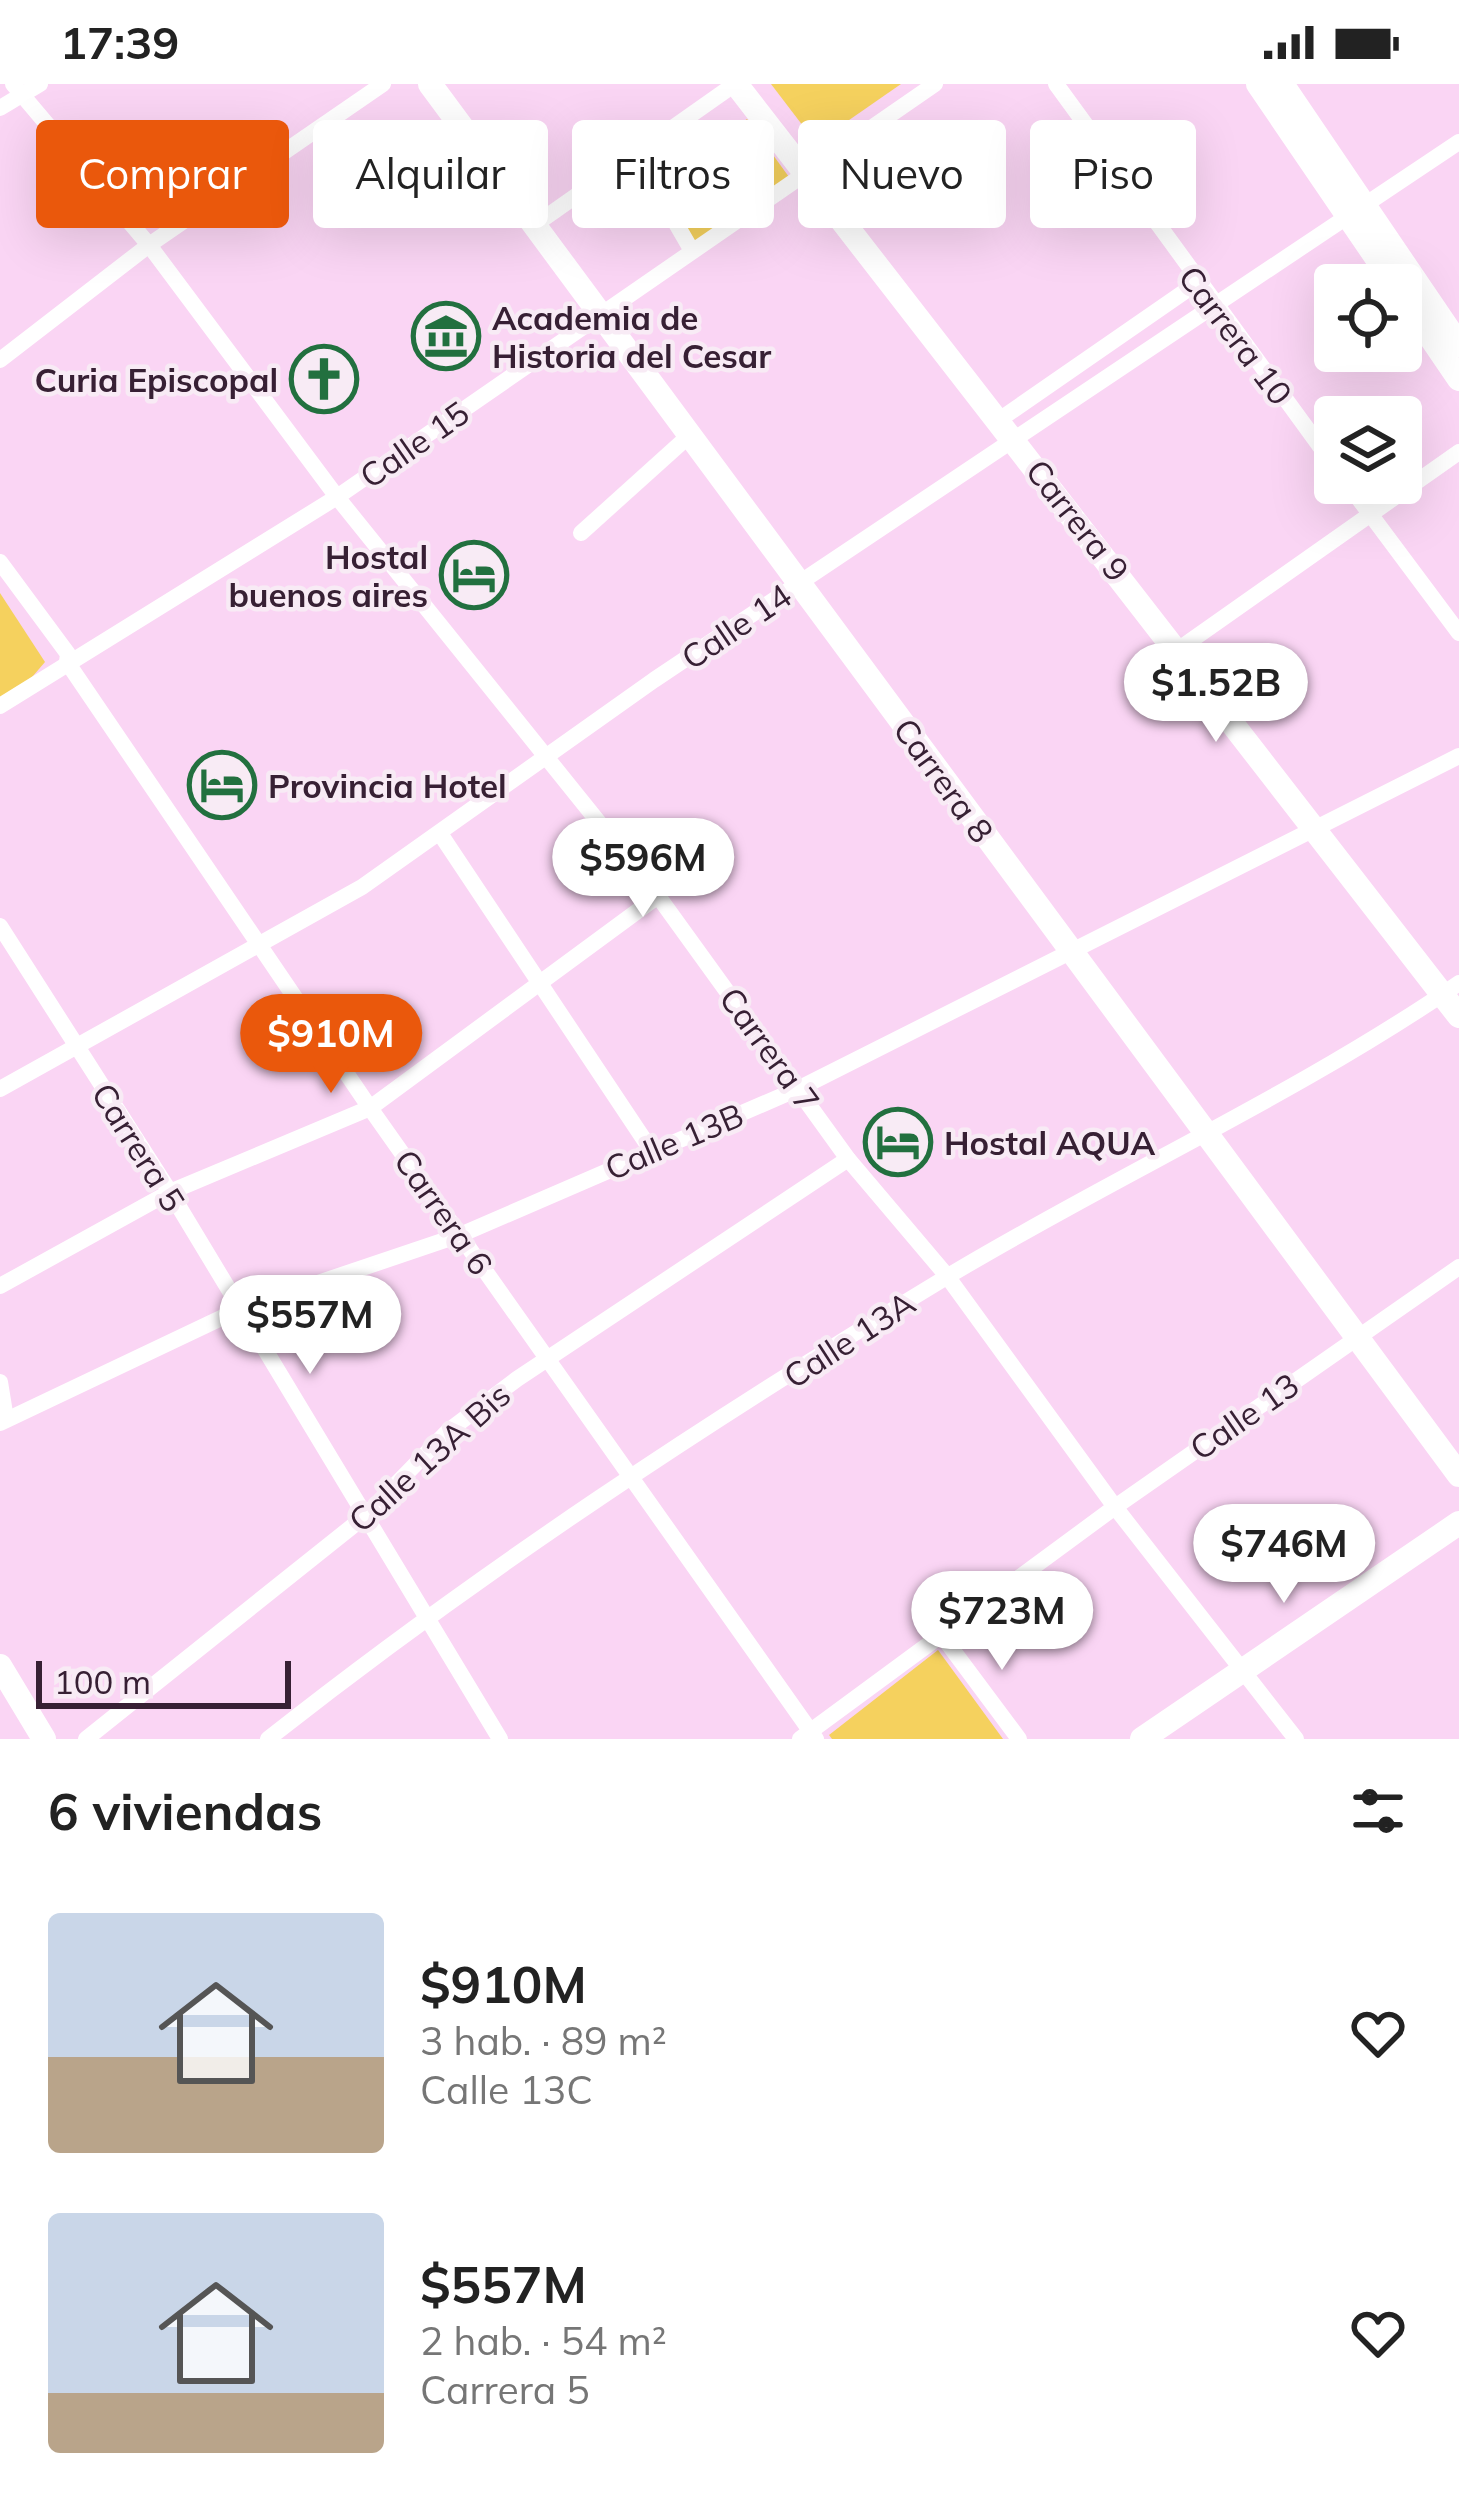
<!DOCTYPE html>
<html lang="es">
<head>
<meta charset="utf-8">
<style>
  :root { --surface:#fff; --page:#f6f6f6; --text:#222; --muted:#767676; --accent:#ea580c }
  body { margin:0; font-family:Mulish,sans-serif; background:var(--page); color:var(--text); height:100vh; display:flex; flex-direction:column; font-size:45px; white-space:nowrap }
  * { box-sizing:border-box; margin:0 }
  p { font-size:39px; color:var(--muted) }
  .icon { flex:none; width:66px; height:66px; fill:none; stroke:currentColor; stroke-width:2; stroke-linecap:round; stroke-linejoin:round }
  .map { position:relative; height:1655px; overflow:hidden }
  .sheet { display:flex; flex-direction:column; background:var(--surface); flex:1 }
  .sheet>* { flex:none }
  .top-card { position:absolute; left:36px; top:36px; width:1389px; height:108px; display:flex; gap:24px }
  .tools { position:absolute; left:1314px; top:180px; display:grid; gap:24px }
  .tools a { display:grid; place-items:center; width:108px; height:108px; border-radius:12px; background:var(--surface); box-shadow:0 12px 48px #0002; font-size:60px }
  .scale { position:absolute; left:36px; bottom:30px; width:255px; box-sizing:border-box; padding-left:12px; border:6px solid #372034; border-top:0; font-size:33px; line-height:42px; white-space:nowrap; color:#372034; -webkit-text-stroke:9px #f8ebf5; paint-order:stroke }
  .price { position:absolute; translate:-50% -102px; padding:0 27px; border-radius:42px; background:#fff; color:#222; font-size:39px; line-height:78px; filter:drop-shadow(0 3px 6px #0008) }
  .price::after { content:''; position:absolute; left:50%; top:72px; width:36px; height:27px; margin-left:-18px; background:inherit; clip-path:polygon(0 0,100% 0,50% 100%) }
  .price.selected { background:var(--accent); color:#fff }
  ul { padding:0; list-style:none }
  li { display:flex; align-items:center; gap:36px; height:300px; padding:0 48px }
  li span { display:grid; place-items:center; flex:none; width:336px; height:240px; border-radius:12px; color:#555 }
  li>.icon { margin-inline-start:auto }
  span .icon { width:144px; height:144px; fill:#fffc; stroke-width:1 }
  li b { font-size:51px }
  h2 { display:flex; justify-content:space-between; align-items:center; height:144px; padding:0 48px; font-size:51px }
  .pill { padding:0 42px; border-radius:12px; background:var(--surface); box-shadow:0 12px 48px #0002; font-size:42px; line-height:108px }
  .pill.selected { background:var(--accent); color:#fff }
  .status { display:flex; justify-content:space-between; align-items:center; height:84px; padding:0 60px; background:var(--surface); direction:ltr }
  .status svg { height:33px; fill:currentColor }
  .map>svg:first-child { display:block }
</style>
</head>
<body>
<div class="status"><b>17:39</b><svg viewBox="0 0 49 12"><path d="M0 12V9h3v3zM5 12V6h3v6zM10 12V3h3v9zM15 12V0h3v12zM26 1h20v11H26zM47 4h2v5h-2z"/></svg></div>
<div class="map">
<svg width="1459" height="1655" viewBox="0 0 1459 1655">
  <rect width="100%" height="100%" fill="#fad5f4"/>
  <g fill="#f5d15e">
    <path d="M771,0H901L816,59Z"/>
    <path d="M747,35L789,93L696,159L654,101Z"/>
    <path d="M0,509L45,578L27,599L0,616Z"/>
    <path d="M938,1566L1003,1655H832L829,1651Z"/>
  </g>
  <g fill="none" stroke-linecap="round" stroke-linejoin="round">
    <g stroke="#fff" stroke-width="16">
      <path d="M13,0L149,161L337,413L658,812L848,1075L947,1192L1115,1423L1296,1655"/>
      <path d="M1056,0L1335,383"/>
      <path d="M0,24L40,0"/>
      <path d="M637,72L692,167"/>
      <path d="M536,140L735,0"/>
      <path d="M0,276L149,161L383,0"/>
      <path d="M999,336L1197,199"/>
      <path d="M1347,399L1459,549"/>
      <path d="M581,449L692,349"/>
      <path d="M0,478L68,570L67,578L370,1024L816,1655"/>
      <path d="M1179,565L1459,368"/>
      <path d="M0,622L337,413L935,0"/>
      <path d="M441,751L651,1066"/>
      <path d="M0,842L170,1108L500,1655"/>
      <path d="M0,1005L362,803L654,596L1459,58"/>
      <path d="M0,1202L170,1108L370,1024L658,812"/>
      <path d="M0,1298L6,1335"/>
      <path d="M0,1339L238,1226L460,1151L800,1004L1459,672"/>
      <path d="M943,1553L1019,1655"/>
      <path d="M86,1655L364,1433L447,1348L517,1295L848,1075"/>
      <path d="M268,1655C482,1486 712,1335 945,1194C1114,1092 1296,1011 1459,899"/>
      <path d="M800,1655L1115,1423L1459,1183"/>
    </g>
    <g stroke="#fff" stroke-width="24">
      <path d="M430,0L1459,1391"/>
      <path d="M736,0L1459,932"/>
      <path d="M1258,0L1395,201"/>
      <path d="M1282,0L1459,261"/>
      <path d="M1401,210L1459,295"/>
      <path d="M0,1582L44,1655"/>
      <path d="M1142,1655L1459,1439"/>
    </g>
  </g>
  <defs>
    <g id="museum-ring" transform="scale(3.45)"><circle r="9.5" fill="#f8ebf5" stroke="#22703f" stroke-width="1.5"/><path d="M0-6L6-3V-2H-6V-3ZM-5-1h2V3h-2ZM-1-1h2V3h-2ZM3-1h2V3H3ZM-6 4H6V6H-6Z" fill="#22703f"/></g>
    <g id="church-ring" transform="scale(3.45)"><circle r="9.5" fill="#f8ebf5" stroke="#22703f" stroke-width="1.5"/><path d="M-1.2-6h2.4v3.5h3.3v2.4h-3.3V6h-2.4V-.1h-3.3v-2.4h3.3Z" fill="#22703f"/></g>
    <g id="hotel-ring" transform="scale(3.45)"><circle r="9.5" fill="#f8ebf5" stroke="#22703f" stroke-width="1.5"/><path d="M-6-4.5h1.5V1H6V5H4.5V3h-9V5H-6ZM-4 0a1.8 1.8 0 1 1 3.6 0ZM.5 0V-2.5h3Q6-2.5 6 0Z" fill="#22703f"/></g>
  </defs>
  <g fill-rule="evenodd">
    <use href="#museum-ring" x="446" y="252"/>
    <use href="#church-ring" x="324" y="295"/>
    <use href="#hotel-ring" x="474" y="491"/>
    <use href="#hotel-ring" x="222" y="701"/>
    <use href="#hotel-ring" x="898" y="1058"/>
  </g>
  <g text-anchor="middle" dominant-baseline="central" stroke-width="9" stroke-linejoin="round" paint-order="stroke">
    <g font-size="33" font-weight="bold" fill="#372034" stroke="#f8ebf5" text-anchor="start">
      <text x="492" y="233">Academia de<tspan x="492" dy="38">Historia del Cesar</tspan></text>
      <text x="278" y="295" text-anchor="end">Curia Episcopal</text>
      <text x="428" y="472" text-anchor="end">Hostal<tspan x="428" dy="38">buenos aires</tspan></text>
      <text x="268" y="701">Provincia Hotel</text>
      <text x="944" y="1058">Hostal AQUA</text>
    </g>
    <g font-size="33" fill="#372034" stroke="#f8ebf5">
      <text transform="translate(1236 251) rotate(53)">Carrera 10</text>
      <text transform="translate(414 360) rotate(-35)">Calle 15</text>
      <text transform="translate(1078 436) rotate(52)">Carrera 9</text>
      <text transform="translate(736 542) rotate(-34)">Calle 14</text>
      <text transform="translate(944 696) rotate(54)">Carrera 8</text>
      <text transform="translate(770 965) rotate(54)">Carrera 7</text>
      <text transform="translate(674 1057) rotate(-23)">Calle 13B</text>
      <text transform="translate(139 1063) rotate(58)">Carrera 5</text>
      <text transform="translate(444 1128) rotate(55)">Carrera 6</text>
      <text transform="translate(849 1255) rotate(-33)">Calle 13A</text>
      <text transform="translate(1244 1332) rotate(-35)">Calle 13</text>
      <text transform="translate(429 1373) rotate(-42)">Calle 13A Bis</text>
    </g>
  </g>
</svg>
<div class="tools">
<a><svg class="icon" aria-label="locate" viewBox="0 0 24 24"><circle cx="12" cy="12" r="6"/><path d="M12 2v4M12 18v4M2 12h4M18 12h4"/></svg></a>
<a><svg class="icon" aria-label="layers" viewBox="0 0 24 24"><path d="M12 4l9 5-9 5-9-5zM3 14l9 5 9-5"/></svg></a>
</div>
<div class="scale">100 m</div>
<b class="price" style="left:1216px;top:661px">$1.52B</b>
<b class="price" style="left:643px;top:836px">$596M</b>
<b class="price selected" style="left:331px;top:1012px">$910M</b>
<b class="price" style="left:310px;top:1293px">$557M</b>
<b class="price" style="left:1284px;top:1522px">$746M</b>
<b class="price" style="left:1002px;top:1589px">$723M</b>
<div class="top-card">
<a class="pill selected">Comprar</a>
<a class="pill">Alquilar</a>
<a class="pill">Filtros</a>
<a class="pill">Nuevo</a>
<a class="pill">Piso</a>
</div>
</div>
<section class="sheet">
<h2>6 viviendas<svg class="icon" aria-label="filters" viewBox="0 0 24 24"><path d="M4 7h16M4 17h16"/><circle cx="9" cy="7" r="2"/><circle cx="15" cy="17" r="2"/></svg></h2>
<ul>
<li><span style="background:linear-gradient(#c9d6e8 60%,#b9a48a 0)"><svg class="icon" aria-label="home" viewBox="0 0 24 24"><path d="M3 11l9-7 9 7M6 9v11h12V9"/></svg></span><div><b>$910M</b><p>3 hab. · 89 m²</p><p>Calle 13C</p></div><svg class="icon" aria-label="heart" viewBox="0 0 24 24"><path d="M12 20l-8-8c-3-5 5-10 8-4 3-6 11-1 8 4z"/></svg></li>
<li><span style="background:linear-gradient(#c9d6e8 75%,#b9a48a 0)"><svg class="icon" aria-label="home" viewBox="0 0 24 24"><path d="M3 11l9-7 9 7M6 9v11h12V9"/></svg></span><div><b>$557M</b><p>2 hab. · 54 m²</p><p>Carrera 5</p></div><svg class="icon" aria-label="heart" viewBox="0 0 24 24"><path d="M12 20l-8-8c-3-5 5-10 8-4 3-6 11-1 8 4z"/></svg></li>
</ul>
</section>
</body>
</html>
